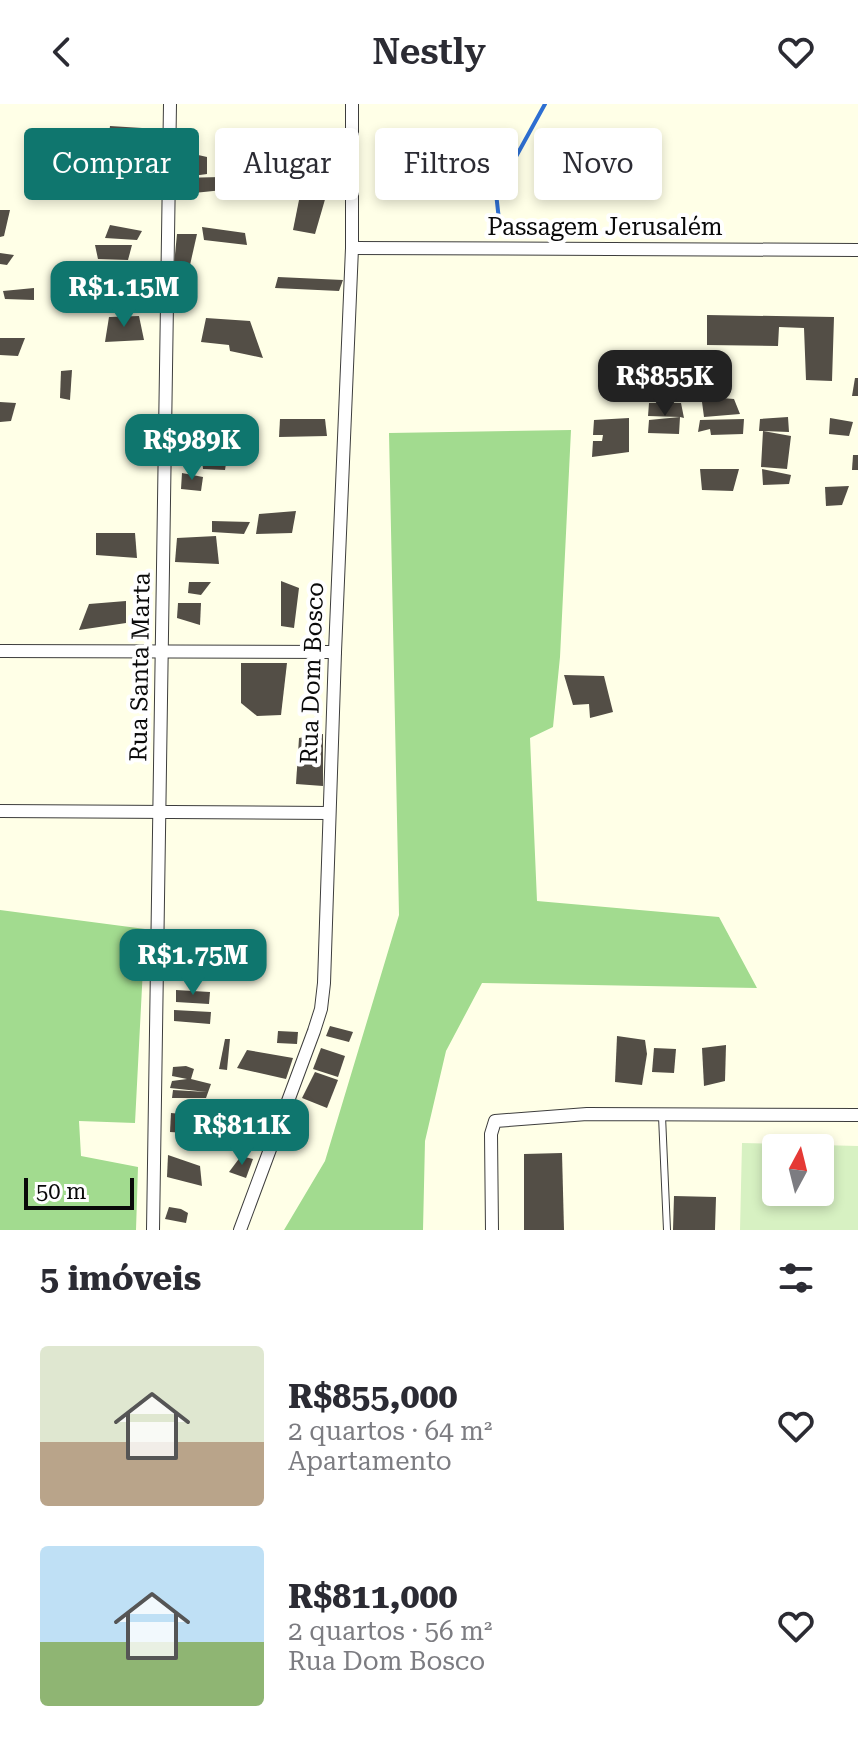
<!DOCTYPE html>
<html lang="pt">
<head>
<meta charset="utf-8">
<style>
  :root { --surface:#fff; --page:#f7f7f7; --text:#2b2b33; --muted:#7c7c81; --accent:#0f766e }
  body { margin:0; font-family:"Roboto Serif",serif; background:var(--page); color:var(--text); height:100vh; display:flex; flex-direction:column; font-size:30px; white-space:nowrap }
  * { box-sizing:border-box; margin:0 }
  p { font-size:26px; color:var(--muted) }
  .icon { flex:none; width:44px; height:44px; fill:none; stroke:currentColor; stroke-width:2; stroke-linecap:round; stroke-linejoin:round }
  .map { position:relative; height:1126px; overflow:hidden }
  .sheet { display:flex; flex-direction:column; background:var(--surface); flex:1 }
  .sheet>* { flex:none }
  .hud { position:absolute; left:24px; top:24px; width:810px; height:72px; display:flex; gap:16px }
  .needle { width:52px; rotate:7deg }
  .tools { position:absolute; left:762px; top:1030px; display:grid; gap:16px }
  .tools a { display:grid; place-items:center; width:72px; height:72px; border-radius:8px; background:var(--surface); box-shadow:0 4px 12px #0003; font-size:40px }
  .scale { position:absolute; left:24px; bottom:20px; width:110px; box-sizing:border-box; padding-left:8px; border:4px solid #0a0a0a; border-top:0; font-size:22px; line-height:28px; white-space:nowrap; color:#0a0a0a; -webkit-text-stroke:6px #fff; paint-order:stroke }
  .price { position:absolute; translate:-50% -68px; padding:0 18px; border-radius:16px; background:var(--accent); color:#fff; font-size:26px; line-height:52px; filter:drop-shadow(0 2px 4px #0008) }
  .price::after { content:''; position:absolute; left:50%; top:48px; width:24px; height:18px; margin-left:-12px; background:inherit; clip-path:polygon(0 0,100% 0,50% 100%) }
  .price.active { background:#222; color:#fff }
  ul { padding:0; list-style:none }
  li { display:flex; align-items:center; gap:24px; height:200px; padding:0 40px }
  li span { display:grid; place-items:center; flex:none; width:224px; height:160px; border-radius:8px; color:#555 }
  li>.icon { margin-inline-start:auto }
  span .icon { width:96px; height:96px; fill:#fffc; stroke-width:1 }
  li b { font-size:34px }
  h2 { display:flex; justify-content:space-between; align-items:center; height:96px; padding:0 40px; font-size:34px }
  .chip { padding:0 28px; border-radius:8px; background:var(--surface); box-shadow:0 4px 12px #0003; font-size:28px; line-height:72px }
  .chip.active { background:var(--accent); color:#fff }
  header { display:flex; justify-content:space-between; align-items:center; height:104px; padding:0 40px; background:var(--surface); font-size:36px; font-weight:600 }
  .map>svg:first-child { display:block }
</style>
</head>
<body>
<header><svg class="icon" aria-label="back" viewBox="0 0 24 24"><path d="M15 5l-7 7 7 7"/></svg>Nestly<svg class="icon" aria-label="heart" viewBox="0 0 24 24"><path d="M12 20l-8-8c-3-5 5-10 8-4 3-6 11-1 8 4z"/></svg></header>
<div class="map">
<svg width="858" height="1126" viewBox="0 0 858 1126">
  <rect width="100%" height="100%" fill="#ffffe7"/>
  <g fill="#a2db8f">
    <path d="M571,326L560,553L553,623L530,634L537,797L719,813L757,884L482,879L446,947L425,1037L423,1126H284L325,1057L399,811L389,329Z"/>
    <path d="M0,806L145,825L135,1019L79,1017L81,1052L138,1063L136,1126H0Z"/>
  </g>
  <path fill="#d7f1c2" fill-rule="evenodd" d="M742,1039L858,1042V1126H740ZM776,1044H820V1088H776Z"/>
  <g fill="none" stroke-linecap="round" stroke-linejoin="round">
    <path stroke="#2e6fd2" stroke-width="4" d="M500,125L496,89L545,0"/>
  </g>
  <g fill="#534e46">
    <path d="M110,22L142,24L140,37H108Z"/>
    <path d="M306,26L325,28L328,42L336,47L333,65H329L325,53L303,51Z"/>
    <path d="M102,43L136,47L130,67L128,63L105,66Z"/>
    <path d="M185,48L207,53V70L185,73Z"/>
    <path d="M307,66L327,68L322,74L305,76Z"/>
    <path d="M110,67H151L150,78L112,79Z"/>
    <path d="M221,73L223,86L184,90L181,74Z"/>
    <path d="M300,91L326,92L315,130L293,126Z"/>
    <path d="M0,106H10L4,132L0,133Z"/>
    <path d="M110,121L142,127L137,136L105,134Z"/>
    <path d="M202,123L245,129L247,141L204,136Z"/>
    <path d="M177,130H197L190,161H174Z"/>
    <path d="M95,141H132L128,156L98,155Z"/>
    <path d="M0,149L14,151L7,161L0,160Z"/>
    <path d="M278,173L343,176L339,187L275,184Z"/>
    <path d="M34,184V196L5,195L3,187Z"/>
    <path d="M141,192L145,201L102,208L109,198Z"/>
    <path d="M707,211L834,213L832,277L806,276L804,224L779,223L778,242L707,241Z"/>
    <path d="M139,212L144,236L105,238L109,213Z"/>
    <path d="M206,214L250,217L263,254L230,247L229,241L201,238Z"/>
    <path d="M0,234H25L18,252L0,251Z"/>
    <path d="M72,266L70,296L60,294L61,267Z"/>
    <path d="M855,274H858V292H852Z"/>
    <path d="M718,282L722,294L734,295L740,310L704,313L700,283Z"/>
    <path d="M0,298L16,299L11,317L0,318Z"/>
    <path d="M649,299H681L684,314L680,313L679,330L648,329L649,316L680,313L648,312Z"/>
    <path d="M788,313L789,328L763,327L791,332L787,365L761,363L763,327H759L760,315Z"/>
    <path d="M629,314V348L592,353L593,337H602L603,331H593L594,316Z"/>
    <path d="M830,314L853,318L849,332L829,330Z"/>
    <path d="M280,315H325L327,332L279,333Z"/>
    <path d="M744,315L743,330L711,331L710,325L698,328L700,316Z"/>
    <path d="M201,345L228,347L225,366L203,365Z"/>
    <path d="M853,351H858V366H852Z"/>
    <path d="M700,365H739L733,387L702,386Z"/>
    <path d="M762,365L791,371L789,380L763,381Z"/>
    <path d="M182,369L203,373L201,387L181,385Z"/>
    <path d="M849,382L842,401L826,402L825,383Z"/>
    <path d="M296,407L292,429L256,430L259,410Z"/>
    <path d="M212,417L250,418L244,430L212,428Z"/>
    <path d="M96,429H135L137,454L96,451Z"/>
    <path d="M216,432L219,460L175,458L177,434Z"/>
    <path d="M281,477L299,484L294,524L281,522Z"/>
    <path d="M189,478H211L201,491L188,489Z"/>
    <path d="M126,497V519L79,526L89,500Z"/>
    <path d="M178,499H201L200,521L177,514Z"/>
    <path d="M241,559H287L281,611L257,612L241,599Z"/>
    <path d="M564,571L604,572L613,608L590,614L589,600L573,601Z"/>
    <path d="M323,630V682L296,680L299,634Z"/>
    <path d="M176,886L210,888L209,900L176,898Z"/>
    <path d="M174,906L211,908L210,920L174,917Z"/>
    <path d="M330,922L353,928L349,938L326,932Z"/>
    <path d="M278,927L298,928L297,940L277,939Z"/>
    <path d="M617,932L645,936L647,950L642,981L615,978Z"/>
    <path d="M225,935H230L227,966L219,965Z"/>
    <path d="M726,941L725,977L704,982L702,944Z"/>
    <path d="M321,944L345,952L338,973L313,965Z"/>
    <path d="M654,944L676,945L674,969L652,968Z"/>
    <path d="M247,946L293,954L286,975L237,964Z"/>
    <path d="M186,962L194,965L191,975L211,980L206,994H172L173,986L207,988L170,984L172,977L187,975L172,972L173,963Z"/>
    <path d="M315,968L338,976L327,1004L302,994Z"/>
    <path d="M224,1000L265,1013L263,1022L222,1008Z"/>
    <path d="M171,1009L217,1013V1031L170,1028Z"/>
    <path d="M562,1049L564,1126H524V1050Z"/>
    <path d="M168,1051L200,1062L202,1082L167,1073Z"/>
    <path d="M241,1052L253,1055L246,1074L229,1068Z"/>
    <path d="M674,1092L716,1093L715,1126H673Z"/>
    <path d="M169,1103L181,1105L188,1109L186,1119L165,1115Z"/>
  </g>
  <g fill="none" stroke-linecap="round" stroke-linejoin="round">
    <g stroke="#3d3d3d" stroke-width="8">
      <path id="service" d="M662,1012L667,1126"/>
    </g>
    <g stroke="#3d3d3d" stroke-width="14">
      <g id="minor">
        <path d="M352,144L858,146"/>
        <path d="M0,547L335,548"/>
        <path d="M0,707L329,709"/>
        <path d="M153,1126L170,0"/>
        <path d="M240,1126L314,927L321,905L324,879L335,548L352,144V0"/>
        <path d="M492,1126L491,1030L495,1017L587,1010L858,1011"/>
      </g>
    </g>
    <use href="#service" stroke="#fff" stroke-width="6"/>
    <use href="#minor" stroke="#fff" stroke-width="12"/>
  </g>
  <g text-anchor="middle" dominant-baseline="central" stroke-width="8" stroke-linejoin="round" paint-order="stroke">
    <g font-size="24" fill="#0a0a0a" stroke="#fff">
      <text x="605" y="123">Passagem Jerusalém</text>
      <text transform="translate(140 563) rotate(-89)">Rua Santa Marta</text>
      <text transform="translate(312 569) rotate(-88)">Rua Dom Bosco</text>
    </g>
  </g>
</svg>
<div class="tools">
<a><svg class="needle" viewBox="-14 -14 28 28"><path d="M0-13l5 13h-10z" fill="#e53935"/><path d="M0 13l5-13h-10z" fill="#7c7c81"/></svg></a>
</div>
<div class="scale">50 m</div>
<b class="price" style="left:124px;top:225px">R$1.15M</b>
<b class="price active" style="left:665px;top:314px">R$855K</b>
<b class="price" style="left:192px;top:378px">R$989K</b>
<b class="price" style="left:193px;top:893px">R$1.75M</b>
<b class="price" style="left:242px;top:1063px">R$811K</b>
<div class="hud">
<a class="chip active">Comprar</a>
<a class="chip">Alugar</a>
<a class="chip">Filtros</a>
<a class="chip">Novo</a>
</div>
</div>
<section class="sheet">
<h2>5 imóveis<svg class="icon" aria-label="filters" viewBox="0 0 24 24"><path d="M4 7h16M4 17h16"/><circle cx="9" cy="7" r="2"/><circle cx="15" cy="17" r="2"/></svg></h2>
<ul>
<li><span style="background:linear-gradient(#dfe7d0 60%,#b9a48a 0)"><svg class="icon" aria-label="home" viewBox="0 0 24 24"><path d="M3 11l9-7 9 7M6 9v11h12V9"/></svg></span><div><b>R$855,000</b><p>2 quartos · 64 m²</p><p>Apartamento</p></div><svg class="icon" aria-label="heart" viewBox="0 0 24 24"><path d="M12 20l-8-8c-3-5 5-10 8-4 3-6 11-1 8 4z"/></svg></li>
<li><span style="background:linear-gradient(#bfe0f5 60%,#8fb573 0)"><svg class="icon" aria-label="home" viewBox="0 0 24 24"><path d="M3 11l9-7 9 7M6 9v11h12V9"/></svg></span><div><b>R$811,000</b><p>2 quartos · 56 m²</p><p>Rua Dom Bosco</p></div><svg class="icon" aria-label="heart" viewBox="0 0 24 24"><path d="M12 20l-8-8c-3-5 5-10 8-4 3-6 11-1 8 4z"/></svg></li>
</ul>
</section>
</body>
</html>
